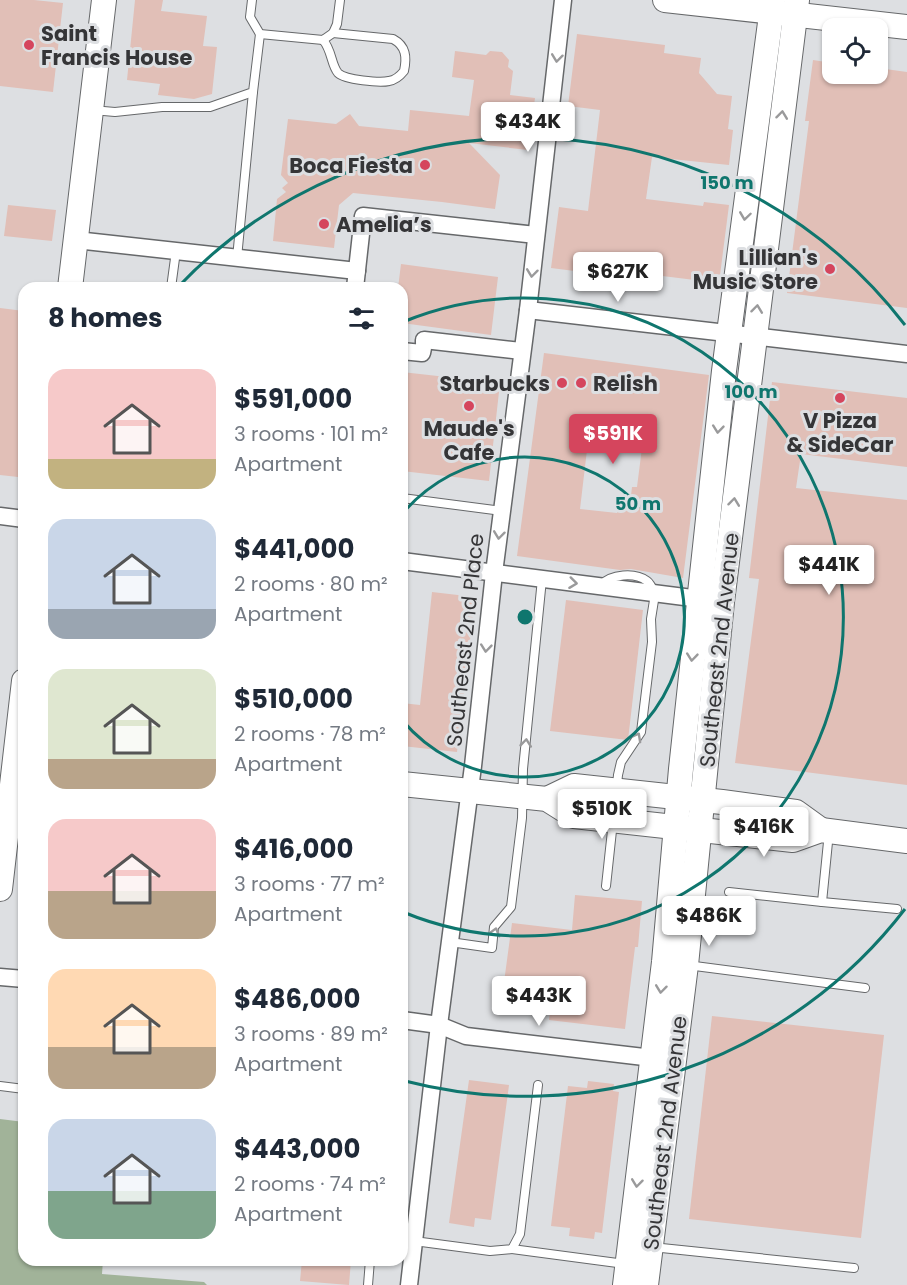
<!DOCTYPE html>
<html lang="en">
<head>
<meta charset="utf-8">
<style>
  :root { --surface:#fff; --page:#f6f6f7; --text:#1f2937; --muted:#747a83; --accent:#d5455d }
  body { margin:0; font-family:Poppins,sans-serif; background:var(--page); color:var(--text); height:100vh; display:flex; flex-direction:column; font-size:22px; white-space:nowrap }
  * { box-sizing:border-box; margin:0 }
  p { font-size:20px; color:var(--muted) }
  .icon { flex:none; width:33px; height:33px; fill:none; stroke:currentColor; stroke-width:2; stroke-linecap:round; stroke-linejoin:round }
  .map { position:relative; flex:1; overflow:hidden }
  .side { position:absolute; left:18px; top:282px; width:390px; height:984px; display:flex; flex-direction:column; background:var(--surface); border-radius:18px; box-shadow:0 2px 4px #0004 }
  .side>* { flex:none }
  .buttons { position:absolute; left:822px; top:18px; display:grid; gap:12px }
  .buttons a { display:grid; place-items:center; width:66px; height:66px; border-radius:12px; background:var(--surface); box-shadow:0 2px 4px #0004; font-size:30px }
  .price { position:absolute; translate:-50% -51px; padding:0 14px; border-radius:6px; background:#fff; color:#222; font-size:20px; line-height:39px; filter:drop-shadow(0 2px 3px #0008) }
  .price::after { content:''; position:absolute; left:50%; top:36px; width:18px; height:14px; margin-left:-9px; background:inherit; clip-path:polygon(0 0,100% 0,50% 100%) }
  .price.selected { background:var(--accent); color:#fff }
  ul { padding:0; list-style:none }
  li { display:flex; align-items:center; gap:18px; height:150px; padding:0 30px }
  li span { display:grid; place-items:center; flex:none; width:168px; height:120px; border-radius:18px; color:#555 }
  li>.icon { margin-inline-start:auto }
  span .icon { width:72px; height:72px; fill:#fffc; stroke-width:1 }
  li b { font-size:26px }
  h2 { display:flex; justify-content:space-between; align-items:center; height:72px; padding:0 30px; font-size:26px }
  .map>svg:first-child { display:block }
</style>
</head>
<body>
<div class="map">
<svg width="907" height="1285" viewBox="0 0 907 1285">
  <rect width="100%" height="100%" fill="#dddfe2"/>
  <path fill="#a1b399" d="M0,1119L24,1122V1260H103L102,1274L204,1282L207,1285H0Z"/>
  <g fill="#e1bfb7" fill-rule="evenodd">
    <path d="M0,0H34L63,3L53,92L0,86Z"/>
    <path d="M135,0H163L161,11L207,16L203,46L217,47L212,94L194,99L158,95L160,84L127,80Z"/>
    <path d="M577,34L665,45L664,53L701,58L699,73L717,94L732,96L728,129L733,130L729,165L652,157L646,199L703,206L704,202L729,205L719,283L630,272V278L551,268L559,207L588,211L600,110L568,106Z"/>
    <path d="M455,51L486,55L490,51L502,52L509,60L508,67L513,71L510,95L535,98L528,150L469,143L500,175L495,209L442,202L353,193L339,205L334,248L273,241L277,199L286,192L282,188L288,183L281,175L288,119L336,124L350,114L359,126L408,131L410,110L469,116L474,80L452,77Z"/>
    <path d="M813,60L832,63V74H878V68L907,72V308L787,293L809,121H805Z"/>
    <path d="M8,205L56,210L52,241L4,236Z"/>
    <path d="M401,264L498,277L491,335L402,323V288H398Z"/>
    <path d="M0,308L24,311V435L18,477L0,475Z"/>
    <path d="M544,353L709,375L683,578L631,569L620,570L517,556ZM589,433L643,440L637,487H632L630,504L618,502L617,513L580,509Z"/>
    <path d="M402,372L500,383L489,481L402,471Z"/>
    <path d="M772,382L907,398V467L801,454L796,488L907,500V785L735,763L759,579L749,578Z"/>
    <path d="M432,592L475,597L457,752L402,746V703L420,705Z"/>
    <path d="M566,600L643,610L628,740L550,731Z"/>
    <path d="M575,895L642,901L638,947H635L625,1029L549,1020L551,1003L502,997L512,923L572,930Z"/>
    <path d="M712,1016L884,1035L861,1238L689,1219Z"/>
    <path d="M469,1080L509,1085L491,1220L475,1218L474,1227L449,1223Z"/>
    <path d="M588,1081L614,1084L613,1091L619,1092L602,1233L595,1232L594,1239L569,1236L570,1228L551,1226L568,1086L587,1088Z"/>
    <path d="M302,1260H351L349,1285L300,1281Z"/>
  </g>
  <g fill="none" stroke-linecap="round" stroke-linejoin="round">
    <g stroke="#66686a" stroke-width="10">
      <g id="lane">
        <path d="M252,0L250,17L260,34L323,40L333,33L337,24L340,0"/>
        <path d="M323,40C332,50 331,65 338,73C345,80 380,83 389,81C396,80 400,76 404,71C407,57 406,46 393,39L333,33"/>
        <path d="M92,110L115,112L162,107H210L253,92L260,34"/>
        <path d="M237,258L253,92"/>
        <path d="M171,288L176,251"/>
        <path d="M402,498L502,511"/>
        <path d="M601,585C611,574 635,572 647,581C651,584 653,590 655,594L651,619L652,642L641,732L621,762L618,775L606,886"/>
        <path d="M829,832L822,902L897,909"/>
        <path d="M729,892L822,902"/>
        <path d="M450,942L492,948L494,927L511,907L522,818L523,769L542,579"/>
        <path d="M687,965L865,988"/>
        <path d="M0,1086L24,1089"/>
        <path d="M414,1241L490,1251L512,1249L520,1234L538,1085"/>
        <path d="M652,1247L854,1268"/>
        <path d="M512,1249L625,1264"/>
        <path d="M368,1285L370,1260"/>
      </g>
    </g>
    <g stroke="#66686a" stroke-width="19">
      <g id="street">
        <path d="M76,240L357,271"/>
        <path d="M355,288L363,216L536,235"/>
        <path d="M528,310L907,354"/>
        <path d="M424,343V340L521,351"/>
        <path d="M402,351L422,353L423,348"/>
        <path d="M0,516L24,519"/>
        <path d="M402,561L708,600"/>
        <path d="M0,977L24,979"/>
        <path d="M402,1020L439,1025L466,1036L661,1059"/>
        <path d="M409,1285L439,1025L473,766L494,573L528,310L563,0"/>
      </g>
    </g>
    <g stroke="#66686a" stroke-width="26">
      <g id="secondary">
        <path d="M665,0L907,27"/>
        <path d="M70,288L104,0"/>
        <path d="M402,784L547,799L574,816L793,840L821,830L907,841"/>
        <path d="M547,799L574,786L722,802L796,812L821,830"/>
        <path d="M0,889L24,681"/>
        <path d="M625,1285L664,962L681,769L724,371L773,0"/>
        <path d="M646,1285L686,965L722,602L797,0"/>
      </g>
    </g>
    <use href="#lane" stroke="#fff" stroke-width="8"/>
    <use href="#street" stroke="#fff" stroke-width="16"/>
    <use href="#secondary" stroke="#fff" stroke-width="24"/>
  </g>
  <defs><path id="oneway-chevron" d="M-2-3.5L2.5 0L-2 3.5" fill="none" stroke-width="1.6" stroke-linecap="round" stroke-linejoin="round" transform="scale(1.5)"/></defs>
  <g stroke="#9a9a9b">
    <use href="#oneway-chevron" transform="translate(557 58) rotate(97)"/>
    <use href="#oneway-chevron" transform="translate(782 115) rotate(-83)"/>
    <use href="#oneway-chevron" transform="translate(745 216) rotate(98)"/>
    <use href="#oneway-chevron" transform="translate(532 273) rotate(97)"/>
    <use href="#oneway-chevron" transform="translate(757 309) rotate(-83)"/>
    <use href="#oneway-chevron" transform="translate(718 429) rotate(96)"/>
    <use href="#oneway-chevron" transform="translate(734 502) rotate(-83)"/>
    <use href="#oneway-chevron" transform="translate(499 535) rotate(97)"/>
    <use href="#oneway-chevron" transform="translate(573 583) rotate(7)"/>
    <use href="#oneway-chevron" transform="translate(486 648) rotate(96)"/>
    <use href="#oneway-chevron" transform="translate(692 657) rotate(96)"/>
    <use href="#oneway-chevron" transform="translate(637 737) rotate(-61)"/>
    <use href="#oneway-chevron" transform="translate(526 743) rotate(-84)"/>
    <use href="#oneway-chevron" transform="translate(495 932) rotate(-74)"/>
    <use href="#oneway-chevron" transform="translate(661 989) rotate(97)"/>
    <use href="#oneway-chevron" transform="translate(637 1183) rotate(97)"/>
  </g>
  <g fill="none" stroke="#0f766e" stroke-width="3">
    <path d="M402 514A160 160 0 1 1 402 720"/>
    <path d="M403 322A319 319 0 1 1 403 912"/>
    <path d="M905 909A479 479 0 0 1 405 1081M178 287A479 479 0 0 1 905 325"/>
  </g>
  <g fill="#d5455d" stroke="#dddfe2" stroke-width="2">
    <circle cx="29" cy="45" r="6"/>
    <circle cx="425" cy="165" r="6"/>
    <circle cx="324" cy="224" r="6"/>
    <circle cx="830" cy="269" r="6"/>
    <circle cx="562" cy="383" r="6"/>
    <circle cx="581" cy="383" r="6"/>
    <circle cx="840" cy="398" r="6"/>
    <circle cx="469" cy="406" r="6"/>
  </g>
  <g text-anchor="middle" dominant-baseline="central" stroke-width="6" stroke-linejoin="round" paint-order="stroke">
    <g font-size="21" font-weight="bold" fill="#353537" stroke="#dddfe2" text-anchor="start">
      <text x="41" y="33">Saint<tspan x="41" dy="24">Francis House</tspan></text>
      <text x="413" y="165" text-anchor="end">Boca Fiesta</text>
      <text x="336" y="224">Amelia’s</text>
      <text x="818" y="257" text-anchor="end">Lillian's<tspan x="818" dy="24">Music Store</tspan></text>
      <text x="550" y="383" text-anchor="end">Starbucks</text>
      <text x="593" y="383">Relish</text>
      <text x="840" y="420" text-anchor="middle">V Pizza<tspan x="840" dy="24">&amp; SideCar</tspan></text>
      <text x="469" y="428" text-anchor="middle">Maude's<tspan x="469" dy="24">Cafe</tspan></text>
    </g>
    <g font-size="21" fill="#353537" stroke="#dddfe2">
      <text transform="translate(465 640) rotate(-84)">Southeast 2nd Place</text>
      <text transform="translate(719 650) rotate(-84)">Southeast 2nd Avenue</text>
      <text transform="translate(665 1133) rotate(-83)">Southeast 2nd Avenue</text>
    </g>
  </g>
  <circle cx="525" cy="617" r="9" fill="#0f766e" stroke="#dddfe2" stroke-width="3"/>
  <g font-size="18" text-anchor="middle" font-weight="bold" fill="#0f766e" stroke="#dddfe2" stroke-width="6" stroke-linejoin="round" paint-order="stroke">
    <text x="727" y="189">150 m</text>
    <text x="751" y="398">100 m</text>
    <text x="638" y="510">50 m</text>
  </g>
</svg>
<div class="buttons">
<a><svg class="icon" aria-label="locate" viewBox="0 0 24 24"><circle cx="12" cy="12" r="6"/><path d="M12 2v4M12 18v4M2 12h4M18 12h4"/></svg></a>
</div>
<b class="price" style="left:528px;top:153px">$434K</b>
<b class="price" style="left:618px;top:303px">$627K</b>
<b class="price selected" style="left:613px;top:465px">$591K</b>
<b class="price" style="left:829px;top:596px">$441K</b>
<b class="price" style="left:602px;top:840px">$510K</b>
<b class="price" style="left:764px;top:858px">$416K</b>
<b class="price" style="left:709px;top:947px">$486K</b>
<b class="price" style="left:539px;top:1027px">$443K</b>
<section class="side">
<h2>8 homes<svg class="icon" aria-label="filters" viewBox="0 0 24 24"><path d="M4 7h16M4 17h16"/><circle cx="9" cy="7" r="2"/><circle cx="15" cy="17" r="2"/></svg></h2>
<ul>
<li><span style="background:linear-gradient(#f6c9c9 75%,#c2b280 0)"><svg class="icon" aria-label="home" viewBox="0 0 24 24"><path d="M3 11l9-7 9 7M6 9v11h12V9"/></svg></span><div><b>$591,000</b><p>3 rooms · 101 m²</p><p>Apartment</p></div></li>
<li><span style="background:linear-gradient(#c9d6e8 75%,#9aa5b1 0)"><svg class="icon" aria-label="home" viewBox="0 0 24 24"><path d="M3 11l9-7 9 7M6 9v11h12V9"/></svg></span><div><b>$441,000</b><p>2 rooms · 80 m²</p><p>Apartment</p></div></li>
<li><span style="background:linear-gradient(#dfe7d0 75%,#b9a48a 0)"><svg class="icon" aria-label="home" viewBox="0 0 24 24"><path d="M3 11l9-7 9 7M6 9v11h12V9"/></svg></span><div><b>$510,000</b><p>2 rooms · 78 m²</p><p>Apartment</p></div></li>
<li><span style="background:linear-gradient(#f6c9c9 60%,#b9a48a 0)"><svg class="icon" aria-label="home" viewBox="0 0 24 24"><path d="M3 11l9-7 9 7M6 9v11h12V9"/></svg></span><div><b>$416,000</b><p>3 rooms · 77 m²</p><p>Apartment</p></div></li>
<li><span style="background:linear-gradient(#ffd9b3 65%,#b9a48a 0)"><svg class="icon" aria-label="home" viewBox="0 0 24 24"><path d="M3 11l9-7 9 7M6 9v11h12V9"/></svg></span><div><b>$486,000</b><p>3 rooms · 89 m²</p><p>Apartment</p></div></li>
<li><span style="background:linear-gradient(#c9d6e8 60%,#7fa58c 0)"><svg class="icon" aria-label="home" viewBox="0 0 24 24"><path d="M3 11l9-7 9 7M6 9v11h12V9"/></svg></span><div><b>$443,000</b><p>2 rooms · 74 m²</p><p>Apartment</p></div></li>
</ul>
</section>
</div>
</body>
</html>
